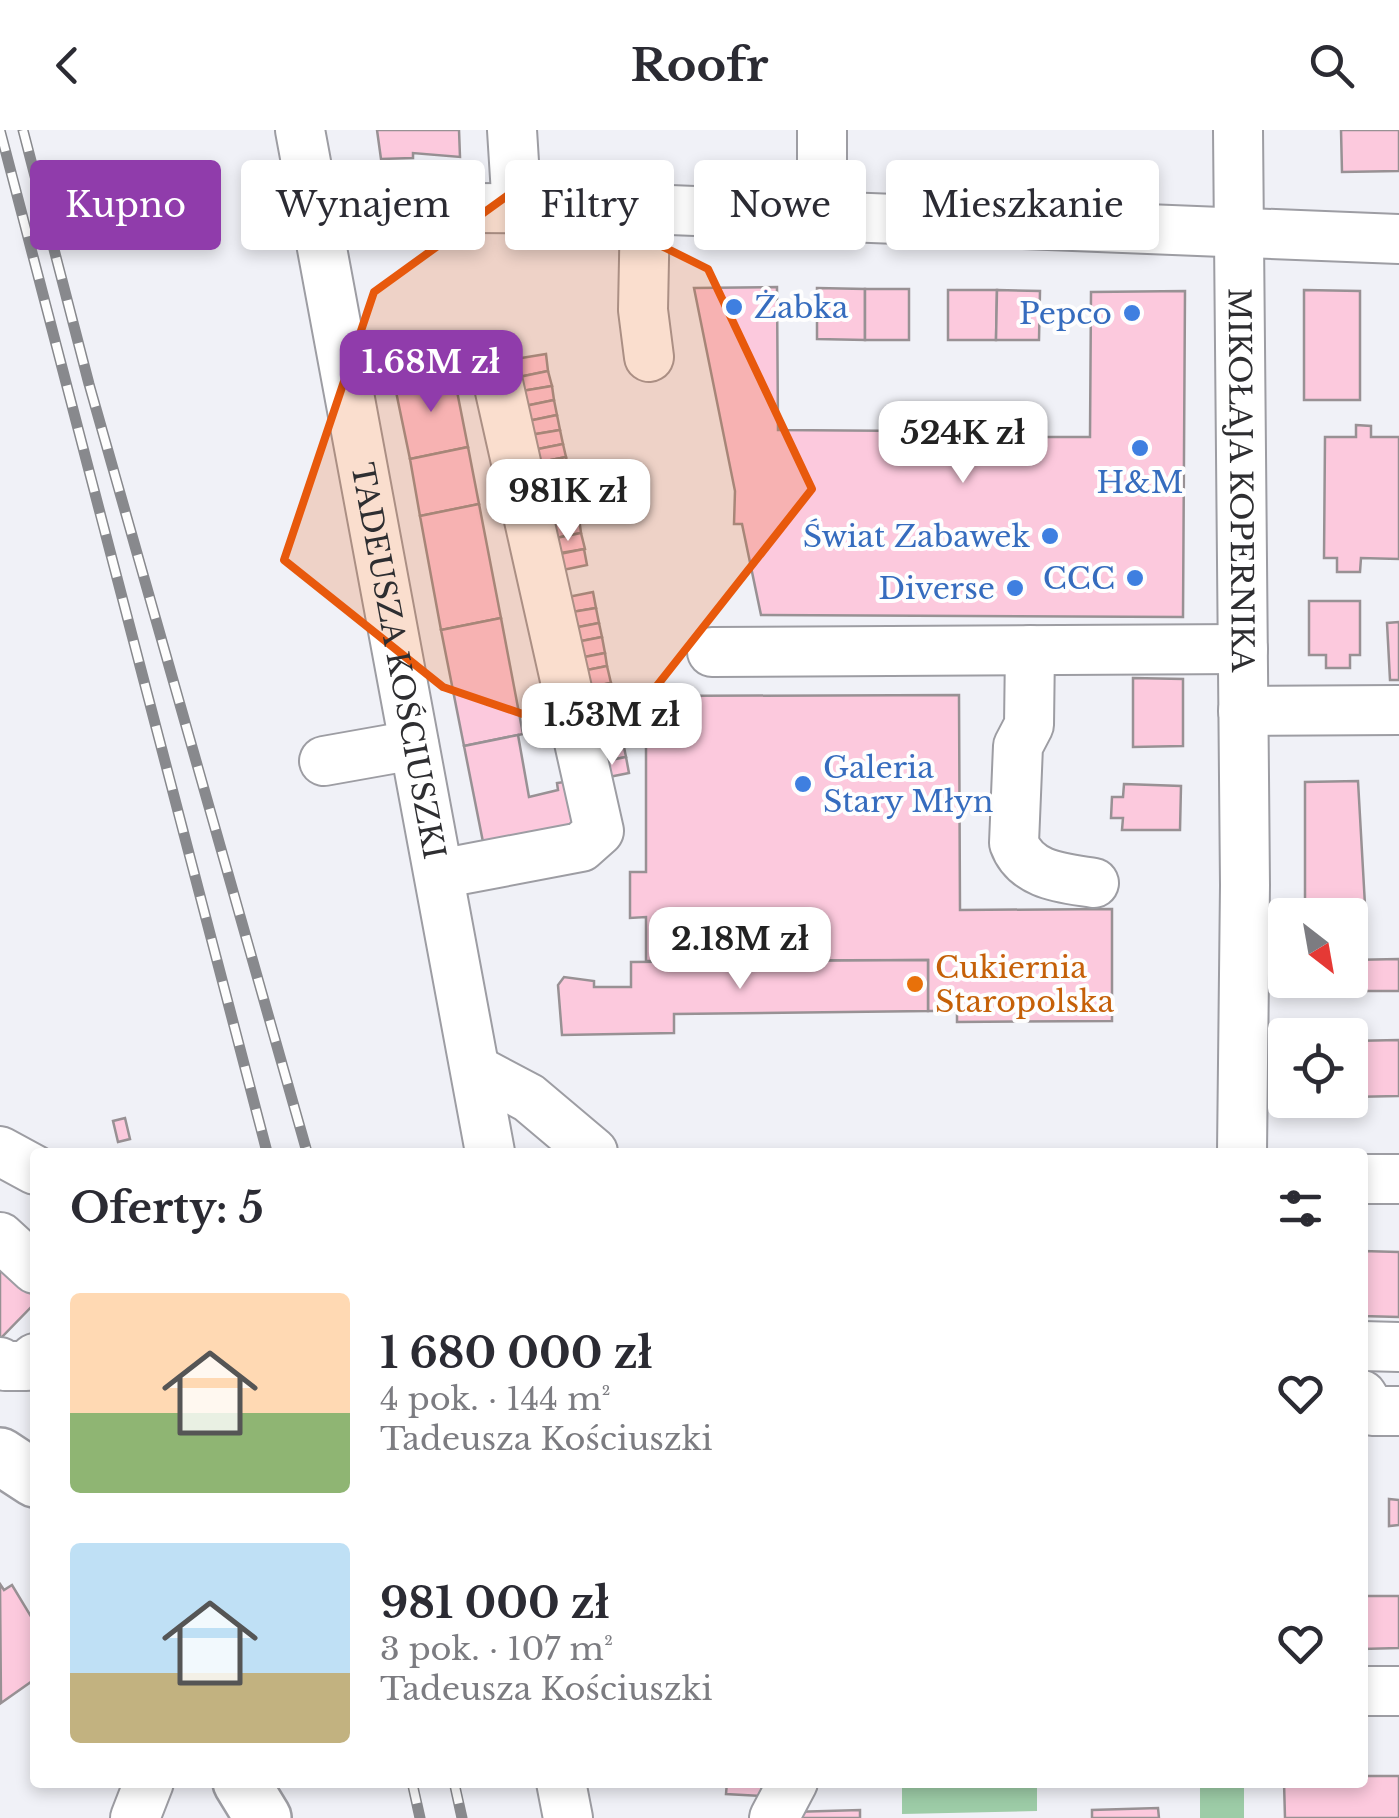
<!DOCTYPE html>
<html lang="pl">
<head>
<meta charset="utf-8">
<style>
  :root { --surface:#fff; --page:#f2f2f3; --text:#2b2b33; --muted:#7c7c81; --accent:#903cab }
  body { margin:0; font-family:"Libre Baskerville",serif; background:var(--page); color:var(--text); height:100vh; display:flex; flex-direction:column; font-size:38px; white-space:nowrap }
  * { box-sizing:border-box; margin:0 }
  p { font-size:32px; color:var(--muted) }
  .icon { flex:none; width:55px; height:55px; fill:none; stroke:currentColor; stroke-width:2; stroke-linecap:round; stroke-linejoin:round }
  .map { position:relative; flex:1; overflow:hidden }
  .sheet { position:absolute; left:30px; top:1018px; width:1338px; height:640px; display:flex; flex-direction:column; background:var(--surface); border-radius:10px; box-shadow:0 5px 15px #0003 }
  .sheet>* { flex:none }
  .banner { position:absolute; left:30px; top:30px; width:1340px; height:90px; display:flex; gap:20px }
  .needle { width:65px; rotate:149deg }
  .buttons { position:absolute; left:1268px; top:768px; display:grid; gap:20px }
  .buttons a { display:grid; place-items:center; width:100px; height:100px; border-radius:10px; background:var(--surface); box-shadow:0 5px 15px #0003; font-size:50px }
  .price { position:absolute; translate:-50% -85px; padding:0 22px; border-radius:20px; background:#fff; color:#222; font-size:32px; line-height:65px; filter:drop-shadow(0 2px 5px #0008) }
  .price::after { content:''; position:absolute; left:50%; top:60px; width:30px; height:22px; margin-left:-15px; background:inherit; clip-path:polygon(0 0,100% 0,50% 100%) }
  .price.selected { background:var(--accent); color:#fff }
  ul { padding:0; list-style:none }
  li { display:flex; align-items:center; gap:30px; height:250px; padding:0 40px }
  li span { display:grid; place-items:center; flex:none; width:280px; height:200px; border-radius:10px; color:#555 }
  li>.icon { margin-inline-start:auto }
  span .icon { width:120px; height:120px; fill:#fffc; stroke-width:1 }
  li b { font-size:42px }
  h2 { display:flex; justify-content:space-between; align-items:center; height:120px; padding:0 40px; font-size:42px }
  .chip { padding:0 35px; border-radius:10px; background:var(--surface); box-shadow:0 5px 15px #0003; font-size:35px; line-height:90px }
  .chip.selected { background:var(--accent); color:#fff }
  header { display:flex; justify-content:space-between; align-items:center; height:130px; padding:0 40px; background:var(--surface); font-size:45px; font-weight:700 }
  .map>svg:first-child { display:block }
</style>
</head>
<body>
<header><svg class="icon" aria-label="back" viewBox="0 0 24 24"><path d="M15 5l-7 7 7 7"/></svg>Roofr<svg class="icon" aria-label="search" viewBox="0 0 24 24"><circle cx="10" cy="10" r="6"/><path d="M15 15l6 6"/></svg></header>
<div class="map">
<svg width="1399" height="1688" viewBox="0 0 1399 1688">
  <rect width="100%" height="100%" fill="#f0f1f7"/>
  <g fill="#9dcca7">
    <path d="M902,1653H1037V1681L902,1684Z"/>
    <rect x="1200" y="1653" width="44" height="35"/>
  </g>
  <g fill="#fcc9dd" stroke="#989194" stroke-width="2.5">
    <path d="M377,0H459L460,27L413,23V28L381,29Z"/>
    <path d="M1341,0H1399V41L1342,42Z"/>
    <path d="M777,157L778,300L1038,302L1037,307H1090L1091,162L1185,161L1183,487L761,485L742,394H734L735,361L694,158Z"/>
    <path d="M817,158L865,159V210L817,209Z"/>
    <rect x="865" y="159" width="44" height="51"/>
    <path d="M948,160H997L996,210H948Z"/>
    <path d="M997,160L1040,161L1039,210H996Z"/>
    <path d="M1304,160L1360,161V270H1304Z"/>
    <path d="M546,224L548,241L519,247L515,229Z"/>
    <path d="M453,241L468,317L410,329L394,252Z"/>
    <path d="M548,241L552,256L522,261L519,247Z"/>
    <path d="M552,256L554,270L525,276L522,261Z"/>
    <path d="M554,270L557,285L528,291L525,276Z"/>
    <path d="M557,285L560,300L530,305L528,291Z"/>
    <path d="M1356,295L1371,296V307H1399V429L1361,428L1360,442H1337V428H1324L1325,307H1356Z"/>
    <path d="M560,300L563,314L533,320L530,305Z"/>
    <path d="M563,314L566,327L536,333L533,320Z"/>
    <path d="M468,317L479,374L420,386L410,329Z"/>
    <path d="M566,327L569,343L539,349L536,333Z"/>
    <path d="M569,343L572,358L542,364L539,349Z"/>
    <path d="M572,358L575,373L545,379L542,364Z"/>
    <path d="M575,373L579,388L548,394L545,379Z"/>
    <path d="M479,374L501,488L441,500L420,386Z"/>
    <path d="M579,388L581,403L551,409L548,394Z"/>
    <path d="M581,403L585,419L554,424L551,409Z"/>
    <path d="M584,419L587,435L558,441L555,425Z"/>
    <path d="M593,462L596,478L566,483L563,468Z"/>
    <path d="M1309,471H1360V525H1350V538H1326V525H1309Z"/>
    <path d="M596,478L599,493L568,499L566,483Z"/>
    <path d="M501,488L523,604L464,616L441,500Z"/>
    <path d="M1399,492V550H1390L1387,493Z"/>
    <path d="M599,493L602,507L571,513L568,499Z"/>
    <path d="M602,507L605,523L574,529L571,513Z"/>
    <path d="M605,523L607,536L577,542L574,529Z"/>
    <path d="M607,536L611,553L580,559L577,542Z"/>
    <path d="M1133,548L1183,549V616L1133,617Z"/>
    <path d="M611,553L614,567L584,573L580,559Z"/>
    <path d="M959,565L960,780L1112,779V891L957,892V881H928V830L646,831V787L630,788V742H646V566Z"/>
    <path d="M614,567L617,582L587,588L584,573Z"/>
    <path d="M617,582L620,597L590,603L587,588Z"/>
    <path d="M620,597L623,612L593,618L590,603Z"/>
    <path d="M518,605L529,667L558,660L557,653L572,651L581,698L484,717L464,616Z"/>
    <path d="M623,612L626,627L595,633L593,618Z"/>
    <path d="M626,627L629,643L599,649L595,633Z"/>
    <path d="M1358,651L1365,775H1305V652Z"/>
    <path d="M1124,654L1181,656L1180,700H1122L1123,688H1111L1112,667H1123Z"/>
    <path d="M1399,829V861H1322V850H1350V830Z"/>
    <path d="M928,830V881L674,884V903L562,905L558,855L564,847L594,851V857H631V832Z"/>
    <path d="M1399,910V966L1350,967V911Z"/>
    <path d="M125,988L130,1009L118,1012L113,991Z"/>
    <path d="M1362,1121L1399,1122V1187L1362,1186Z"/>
    <path d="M0,1125L35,1159V1173L0,1209Z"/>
    <path d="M1389,1369L1399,1370V1395L1389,1396Z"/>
    <path d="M0,1454L4,1460L12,1455L35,1493V1549L1,1573Z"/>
    <path d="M1362,1466H1399V1518L1362,1519Z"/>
    <path d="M1362,1646H1399V1688H1285L1284,1652H1362Z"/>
    <path d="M727,1652H762L761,1666L726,1664Z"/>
    <path d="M1158,1678L1159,1688H1092V1680Z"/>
    <path d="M860,1680V1688H792V1682Z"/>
  </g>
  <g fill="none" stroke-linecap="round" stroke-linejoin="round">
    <g stroke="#9d9da3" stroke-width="52">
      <g id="minor">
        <path id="s1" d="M300,0L490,1022"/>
        <path d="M512,0L517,80"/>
        <path id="s2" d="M1238,0L1245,755L1242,1022"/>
        <path d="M315,77L645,79L1399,109"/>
        <path d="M645,79L643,180L649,227"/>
        <path d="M822,87V0"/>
        <path d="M1030,520L1029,595L1018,616L1014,713C1026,746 1063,748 1094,753"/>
        <path d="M712,522L1243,519"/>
        <path d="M1243,581L1399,580"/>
        <path d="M324,631L414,615"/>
        <path d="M439,744L581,717L599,701L495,239"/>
        <path d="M478,941L529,968L593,1022"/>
        <path d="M0,1021L35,1040"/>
        <path d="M1362,1049H1399"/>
        <path d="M0,1107L35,1139"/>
        <path d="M1362,1216L1399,1217"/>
        <path d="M0,1232L5,1236H26L35,1228"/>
        <path d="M1362,1265L1372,1281H1399"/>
        <path d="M1362,1561H1399"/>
        <path d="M561,1652L568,1688"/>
        <path d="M135,1688L149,1652"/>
        <path d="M774,1688L793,1652"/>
      </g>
    </g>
    <g stroke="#9d9da3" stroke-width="60">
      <g id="major">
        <path d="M0,1326L35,1349"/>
        <path d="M241,1652L263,1688"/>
      </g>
    </g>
    <use href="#minor" stroke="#fff" stroke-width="48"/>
    <use href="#major" stroke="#fff" stroke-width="55"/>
    <g stroke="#88898d" stroke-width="11">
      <g id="rail">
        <path d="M0,0L267,1022"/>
        <path d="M23,0L89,254L307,1022"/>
        <path d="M412,1652L420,1688"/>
        <path d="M454,1652L462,1688"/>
      </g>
    </g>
    <use href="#rail" stroke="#fefefe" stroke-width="8" stroke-dasharray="22" stroke-linecap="butt"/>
  </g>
  <path fill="#e8590c" fill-opacity="0.2" stroke="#e8590c" stroke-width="8" stroke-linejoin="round" d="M529,50L708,139L812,359L611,614L443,557L284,430L374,162Z"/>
  <g fill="#3f7fe0" stroke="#fefefe" stroke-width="4">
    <circle cx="734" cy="177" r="10"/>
    <circle cx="1132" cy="183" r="10"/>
    <circle cx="1140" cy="318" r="10"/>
    <circle cx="1050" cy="406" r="10"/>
    <circle cx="1135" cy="448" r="10"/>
    <circle cx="1015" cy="458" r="10"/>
    <circle cx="803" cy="654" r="10"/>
  </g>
  <circle fill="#e8710a" stroke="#fefefe" stroke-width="4" cx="915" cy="854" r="10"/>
  <g text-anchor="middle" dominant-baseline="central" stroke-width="8" stroke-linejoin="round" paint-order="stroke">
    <g font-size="30" fill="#366cbe" stroke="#fefefe" text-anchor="end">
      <text x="754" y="177" text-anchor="start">Żabka</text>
      <text x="1112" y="183">Pepco</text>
      <text x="1140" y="352" text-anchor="middle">H&amp;M</text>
      <text x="1030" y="406">Świat Zabawek</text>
      <text x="1115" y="448">CCC</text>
      <text x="995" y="458">Diverse</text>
      <text x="823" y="637" text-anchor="start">Galeria<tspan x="823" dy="34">Stary Młyn</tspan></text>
    </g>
    <g font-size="30" fill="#2e2e31" stroke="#fefefe">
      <text stroke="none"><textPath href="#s2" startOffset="350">MIKOŁAJA KOPERNIKA</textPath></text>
      <text stroke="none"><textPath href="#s1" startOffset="540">TADEUSZA KOŚCIUSZKI</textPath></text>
    </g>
    <g font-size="30" fill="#c56008" stroke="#fefefe" text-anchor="start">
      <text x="935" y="837">Cukiernia<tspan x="935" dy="34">Staropolska</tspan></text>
    </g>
  </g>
</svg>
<div class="buttons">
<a><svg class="needle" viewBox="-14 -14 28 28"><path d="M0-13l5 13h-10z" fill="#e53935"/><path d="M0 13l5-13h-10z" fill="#7c7c81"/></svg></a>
<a><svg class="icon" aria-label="locate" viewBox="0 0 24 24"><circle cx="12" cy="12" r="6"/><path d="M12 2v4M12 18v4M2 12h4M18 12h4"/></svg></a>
</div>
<b class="price selected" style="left:431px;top:285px">1.68M zł</b>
<b class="price" style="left:963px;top:356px">524K zł</b>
<b class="price" style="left:568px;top:414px">981K zł</b>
<b class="price" style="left:612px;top:638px">1.53M zł</b>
<b class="price" style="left:740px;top:862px">2.18M zł</b>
<div class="banner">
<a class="chip selected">Kupno</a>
<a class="chip">Wynajem</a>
<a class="chip">Filtry</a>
<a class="chip">Nowe</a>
<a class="chip">Mieszkanie</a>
</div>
<section class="sheet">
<h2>Oferty: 5<svg class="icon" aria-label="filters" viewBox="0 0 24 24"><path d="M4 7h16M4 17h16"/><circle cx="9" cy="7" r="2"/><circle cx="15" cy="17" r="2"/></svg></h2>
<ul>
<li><span style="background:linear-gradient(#ffd9b3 60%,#8fb573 0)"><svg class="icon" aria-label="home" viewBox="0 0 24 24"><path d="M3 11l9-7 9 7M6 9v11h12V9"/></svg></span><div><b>1 680 000 zł</b><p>4 pok. · 144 m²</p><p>Tadeusza Kościuszki</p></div><svg class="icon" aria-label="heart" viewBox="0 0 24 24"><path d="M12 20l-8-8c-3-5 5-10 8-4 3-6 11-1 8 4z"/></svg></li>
<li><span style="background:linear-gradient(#bfe0f5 65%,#c2b280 0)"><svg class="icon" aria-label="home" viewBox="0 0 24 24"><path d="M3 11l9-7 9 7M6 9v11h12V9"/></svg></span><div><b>981 000 zł</b><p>3 pok. · 107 m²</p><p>Tadeusza Kościuszki</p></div><svg class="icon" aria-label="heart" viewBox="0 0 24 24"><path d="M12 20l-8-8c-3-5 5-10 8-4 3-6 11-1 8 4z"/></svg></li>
</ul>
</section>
</div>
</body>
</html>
